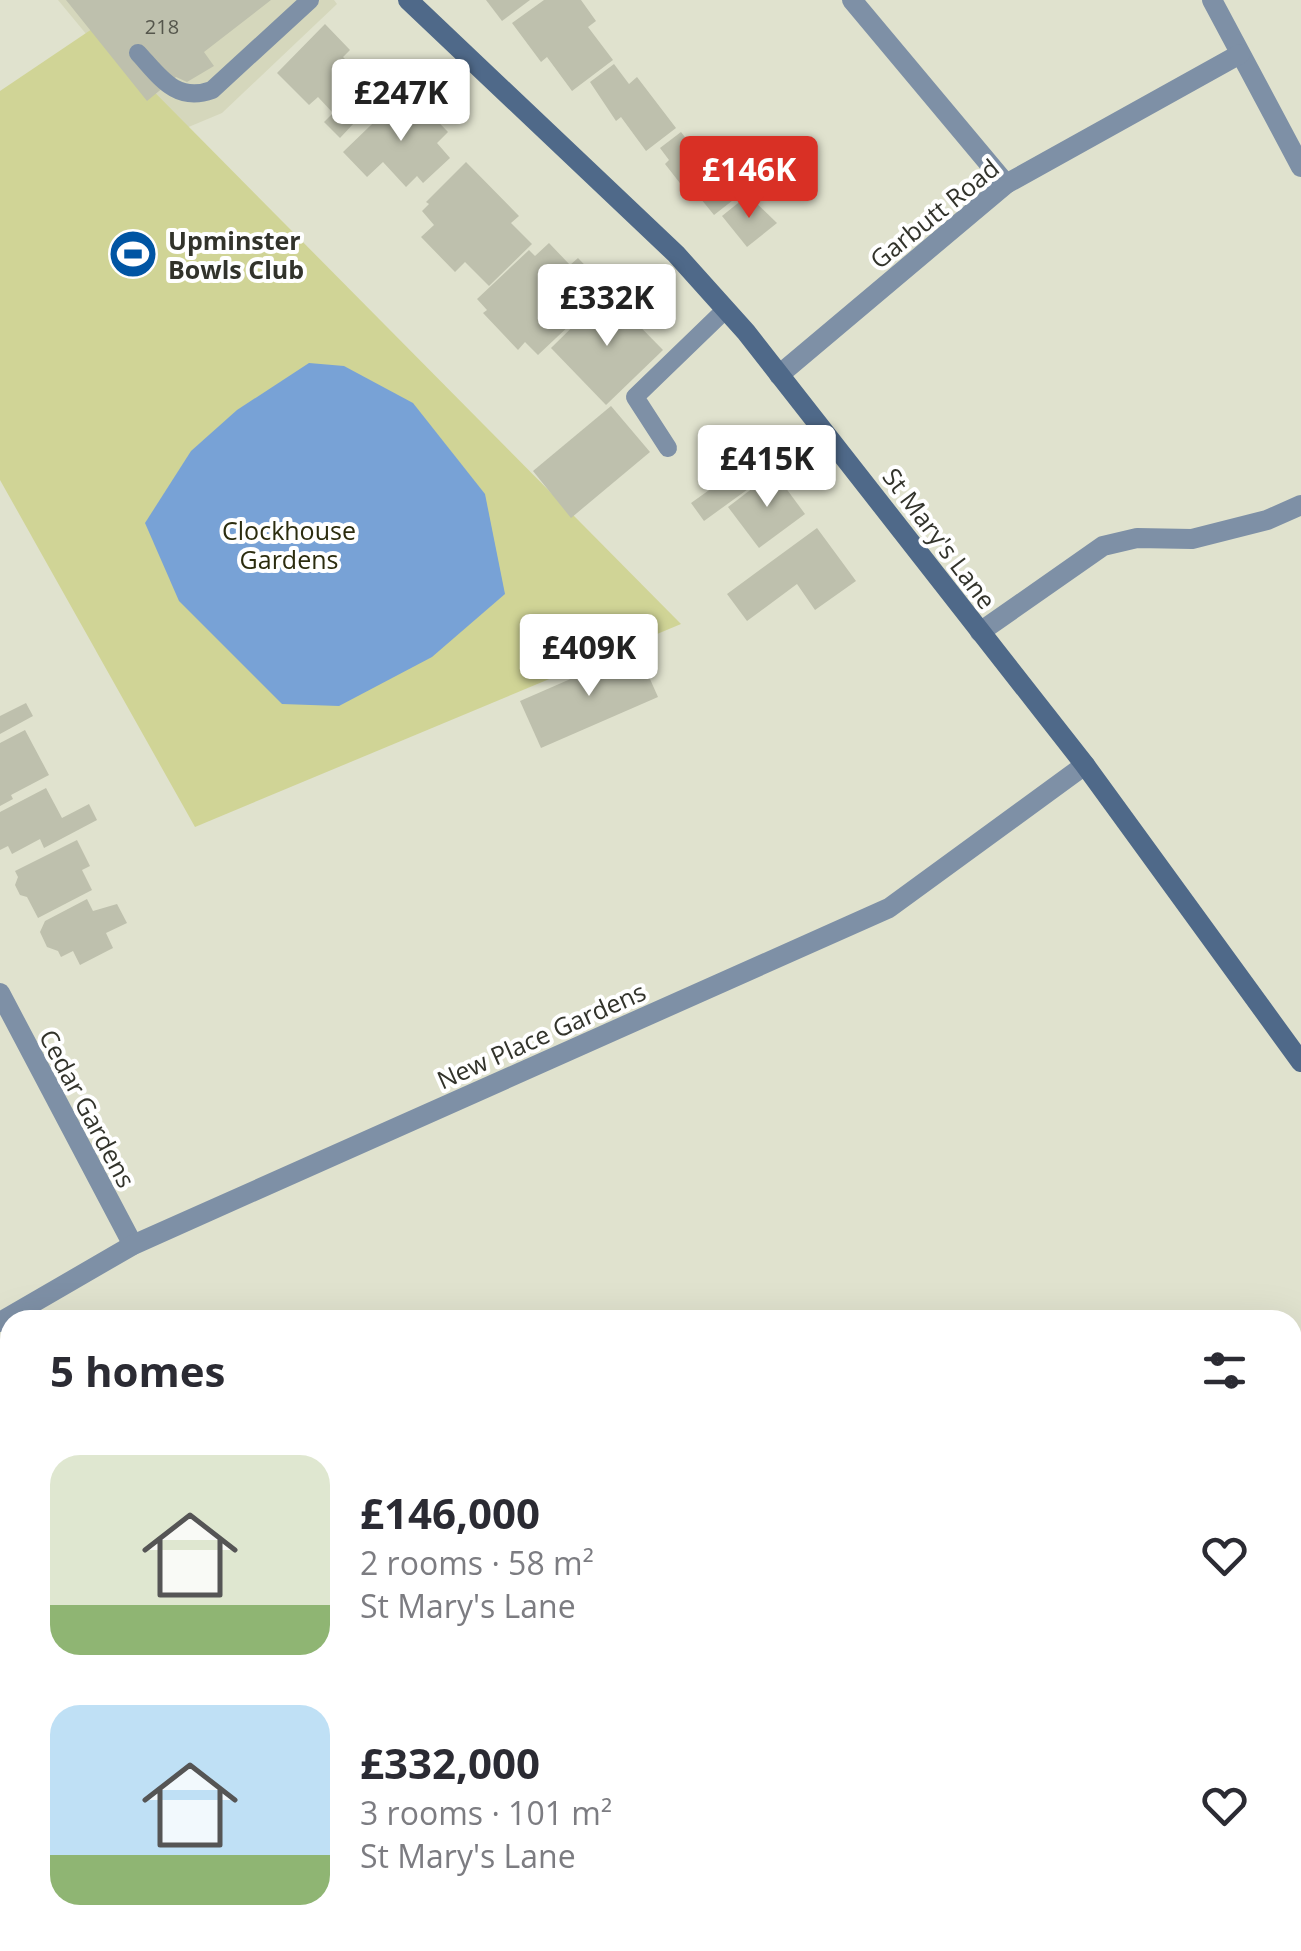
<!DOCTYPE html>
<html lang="en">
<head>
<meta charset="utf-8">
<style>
  :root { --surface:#fff; --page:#f7f7f7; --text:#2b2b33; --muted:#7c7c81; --accent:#d93025 }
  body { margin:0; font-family:"Open Sans",sans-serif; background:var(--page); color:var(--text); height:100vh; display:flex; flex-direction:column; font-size:38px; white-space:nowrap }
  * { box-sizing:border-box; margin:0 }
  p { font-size:32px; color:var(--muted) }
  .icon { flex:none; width:55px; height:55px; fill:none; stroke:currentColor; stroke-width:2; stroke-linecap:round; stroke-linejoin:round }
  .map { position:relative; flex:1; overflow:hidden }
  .panel { position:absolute; left:0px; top:1310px; width:1302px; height:642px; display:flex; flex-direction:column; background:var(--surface); border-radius:30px 30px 0 0; box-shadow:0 10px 40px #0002 }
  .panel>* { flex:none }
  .price { position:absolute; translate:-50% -85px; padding:0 22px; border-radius:10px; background:#fff; color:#222; font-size:32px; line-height:65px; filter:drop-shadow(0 2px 5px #0008) }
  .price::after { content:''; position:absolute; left:50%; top:60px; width:30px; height:22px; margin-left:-15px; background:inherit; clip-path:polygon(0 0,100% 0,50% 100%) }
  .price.selected { background:var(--accent); color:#fff }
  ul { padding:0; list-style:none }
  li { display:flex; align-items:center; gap:30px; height:250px; padding:0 50px }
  li span { display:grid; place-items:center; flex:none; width:280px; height:200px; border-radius:30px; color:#555 }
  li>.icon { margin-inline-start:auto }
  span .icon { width:120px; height:120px; fill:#fffc; stroke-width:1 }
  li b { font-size:42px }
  h2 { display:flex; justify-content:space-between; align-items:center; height:120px; padding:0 50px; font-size:42px }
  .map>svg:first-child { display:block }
</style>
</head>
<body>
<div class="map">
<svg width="1301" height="1951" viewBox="0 0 1301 1951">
  <rect width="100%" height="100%" fill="#e0e2ce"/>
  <g fill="#d5d7bc">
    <path d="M58,0H334L337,4L222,113L179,131L140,99Z"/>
    <path d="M1301,1660V1951H582L602,1942H1292V1663Z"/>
  </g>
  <path fill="#d0d496" d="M92,29L681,624L195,827L0,480V91Z"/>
  <path fill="#78a2d6" d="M309,363L344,366L413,403L485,494L505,594L432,657L339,706L282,704L179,601L145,523L191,451L237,410Z"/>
  <g fill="#bec0ad">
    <path d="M66,0H271L204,52L214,66L187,82L176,77L147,101Z"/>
    <path d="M486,0H530L502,21Z"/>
    <path d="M544,0H581L596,21L588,27L613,60L572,91L547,57L541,62L512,23Z"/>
    <path d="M325,24L350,50L343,57L357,71L363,64L382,84L349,117L354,123L340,138L324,122L333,113L318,97L309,105L277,73Z"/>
    <path d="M614,64L629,84L637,77L676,128L646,151L621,117L616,121L590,82Z"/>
    <path d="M397,100L408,112L419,102L448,132L437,143L450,158L423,183L417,176L406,187L383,162L367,177L343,152Z"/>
    <path d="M681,132L691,145L695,142L716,171L730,159L745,178L731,189L737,197L714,215L688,183L683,187L665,164L669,160L660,148Z"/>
    <path d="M466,162L519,216L511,223L532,244L489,286L465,262L455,272L421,237L434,225L422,211L429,204L426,202Z"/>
    <path d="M748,195L777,223L747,247L722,216Z"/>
    <path d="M549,243L570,265L578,258L608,289L538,355L525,342L518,350L483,313L487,310L477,299L529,250L535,256Z"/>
    <path d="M607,293L663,350L606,405L551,348Z"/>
    <path d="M611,406L650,452L571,518L533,471Z"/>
    <path d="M757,440L777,468L704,521L691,503L726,478L718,468Z"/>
    <path d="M774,472L805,514L759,548L728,507Z"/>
    <path d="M817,528L856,581L815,610L797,584L747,621L727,594Z"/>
    <path d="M637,650L658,697L541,748L520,701Z"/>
    <path d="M26,703L33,716L0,734V716Z"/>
    <path d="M25,730L49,775L11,795L13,799L0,806V743Z"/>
    <path d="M46,788L62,818L89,804L97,820L44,848L40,839L12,854L8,846L0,850V812Z"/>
    <path d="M77,840L90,866L82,870L92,890L38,918L27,897L20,895L15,885L18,877L15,871Z"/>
    <path d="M87,899L93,911L117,904L127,923L106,933L113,948L80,965L73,951L61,957L58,951L47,947L40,932L45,921Z"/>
    <path d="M1301,1696V1776L1292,1779V1700Z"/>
    <path d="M867,1942H1000L993,1951H858Z"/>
    <path d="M1001,1942H1092L1101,1951H1011Z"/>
  </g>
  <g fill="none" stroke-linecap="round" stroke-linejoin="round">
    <g stroke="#7e90a6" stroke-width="18">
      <path d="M138,53C160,77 176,103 212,90L310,0"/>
      <path d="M668,448L635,397L725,310"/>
    </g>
    <g stroke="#7e90a6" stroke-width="20">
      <path d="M852,0L1006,184"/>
      <path d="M1212,0L1301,167"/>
      <path d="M779,375L1006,184L1240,54"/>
      <path d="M980,632L1103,546L1137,538L1192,539L1267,520L1301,505"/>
      <path d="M0,993L133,1245"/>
      <path d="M0,1322L133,1245L889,908L1085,765"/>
      <path d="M1292,1416L1301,1411"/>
      <path d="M0,1928L10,1923"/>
    </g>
    <path stroke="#4f6989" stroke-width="20" d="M408,0L676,254L746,332L1085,765L1301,1062"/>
  </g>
  <defs>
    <g id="stadium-disc" transform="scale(2.5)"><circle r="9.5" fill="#0055a3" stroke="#fff"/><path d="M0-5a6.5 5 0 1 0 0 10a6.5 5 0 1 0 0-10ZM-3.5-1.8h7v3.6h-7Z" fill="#fff"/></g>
  </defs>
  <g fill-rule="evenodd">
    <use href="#stadium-disc" x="133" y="254"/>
  </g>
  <g text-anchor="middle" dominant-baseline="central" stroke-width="8" stroke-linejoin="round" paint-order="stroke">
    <g font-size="20" fill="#55564c">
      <text x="162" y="26">218</text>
    </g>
    <g font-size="25" fill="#32332b" stroke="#fff">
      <text transform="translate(934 213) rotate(-39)">Garbutt Road</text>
      <text transform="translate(940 538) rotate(53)">St Mary's Lane</text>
      <text transform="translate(541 1035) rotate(-24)">New Place Gardens</text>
      <text transform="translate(88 1108) rotate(62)">Cedar Gardens</text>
    </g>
    <g font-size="25" font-weight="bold" fill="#32332b" stroke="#fff" text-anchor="start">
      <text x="168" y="240">Upminster<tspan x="168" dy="29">Bowls Club</tspan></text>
    </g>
    <g font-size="25" fill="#2b2c0e" stroke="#fff">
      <text x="289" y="530">Clockhouse<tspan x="289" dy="29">Gardens</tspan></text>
    </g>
  </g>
</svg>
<b class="price" style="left:401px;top:144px">£247K</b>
<b class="price selected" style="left:749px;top:221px">£146K</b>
<b class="price" style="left:607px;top:349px">£332K</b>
<b class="price" style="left:767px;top:510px">£415K</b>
<b class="price" style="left:589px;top:699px">£409K</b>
<section class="panel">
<h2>5 homes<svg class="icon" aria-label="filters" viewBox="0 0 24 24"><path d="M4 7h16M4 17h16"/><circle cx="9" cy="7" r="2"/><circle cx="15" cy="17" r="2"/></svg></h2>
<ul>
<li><span style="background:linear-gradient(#dfe7d0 75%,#8fb573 0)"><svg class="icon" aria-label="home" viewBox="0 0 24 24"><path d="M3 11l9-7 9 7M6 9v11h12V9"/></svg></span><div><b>£146,000</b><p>2 rooms · 58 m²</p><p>St Mary's Lane</p></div><svg class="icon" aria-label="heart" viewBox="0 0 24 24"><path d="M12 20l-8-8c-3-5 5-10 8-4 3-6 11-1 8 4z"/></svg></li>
<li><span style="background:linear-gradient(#bfe0f5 75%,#8fb573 0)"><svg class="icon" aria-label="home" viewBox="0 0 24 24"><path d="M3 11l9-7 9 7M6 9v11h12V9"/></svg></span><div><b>£332,000</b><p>3 rooms · 101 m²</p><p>St Mary's Lane</p></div><svg class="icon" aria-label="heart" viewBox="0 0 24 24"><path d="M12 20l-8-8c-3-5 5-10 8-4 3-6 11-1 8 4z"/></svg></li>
</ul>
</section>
</div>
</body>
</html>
